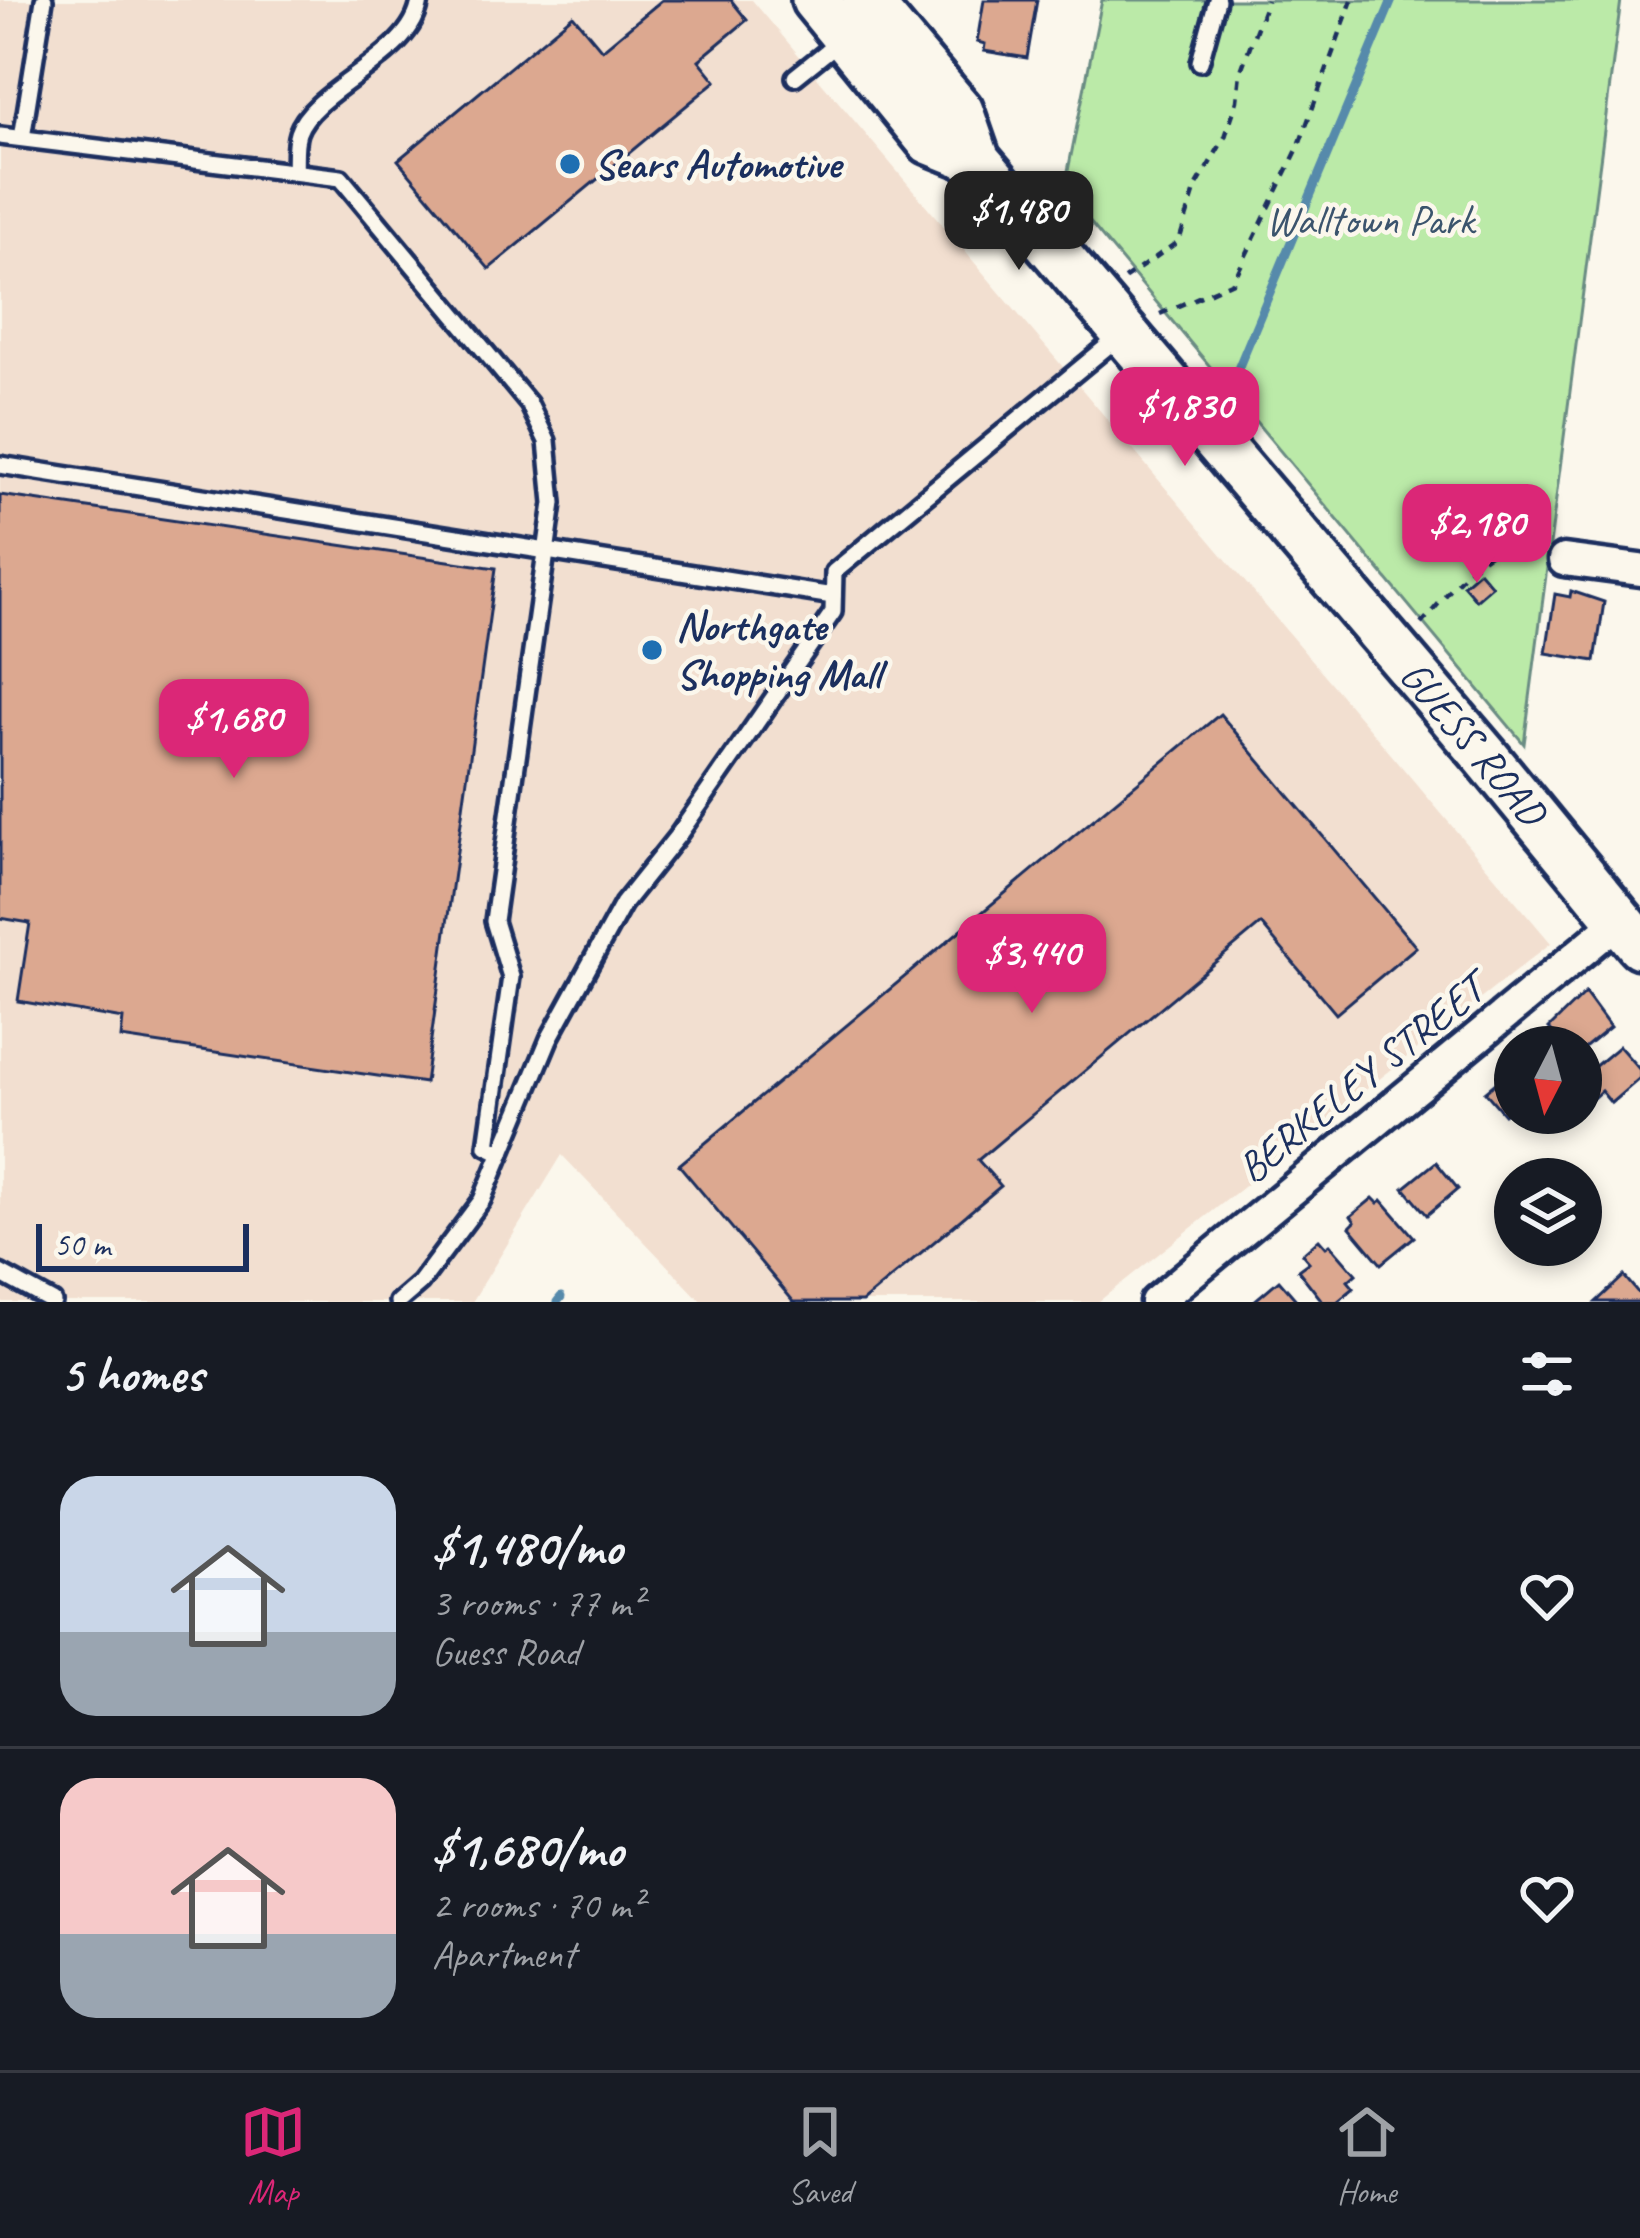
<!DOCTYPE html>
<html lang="en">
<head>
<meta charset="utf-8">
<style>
  :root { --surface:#171b24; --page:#242831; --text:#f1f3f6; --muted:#9ea1a6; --line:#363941; --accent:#db2777 }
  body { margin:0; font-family:Caveat,sans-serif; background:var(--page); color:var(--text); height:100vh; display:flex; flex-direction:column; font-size:45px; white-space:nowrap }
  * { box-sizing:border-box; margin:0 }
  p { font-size:39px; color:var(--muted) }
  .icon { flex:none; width:66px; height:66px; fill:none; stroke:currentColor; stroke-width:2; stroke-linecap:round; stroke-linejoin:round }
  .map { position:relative; height:1302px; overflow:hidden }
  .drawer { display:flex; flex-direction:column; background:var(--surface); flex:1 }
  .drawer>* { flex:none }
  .needle { width:78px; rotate:186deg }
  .controls { position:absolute; left:1494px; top:1026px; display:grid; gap:24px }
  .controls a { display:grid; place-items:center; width:108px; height:108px; border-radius:50%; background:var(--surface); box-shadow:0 6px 18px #0003; font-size:60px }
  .scale { position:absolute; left:36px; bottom:30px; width:213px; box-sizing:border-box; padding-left:12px; border:6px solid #1b2f5e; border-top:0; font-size:33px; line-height:42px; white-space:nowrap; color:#1b2f5e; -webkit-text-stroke:9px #fbf7ec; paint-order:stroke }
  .price { position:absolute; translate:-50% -102px; padding:0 27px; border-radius:24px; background:var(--accent); color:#fff; font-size:39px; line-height:78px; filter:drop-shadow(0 3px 6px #0008) }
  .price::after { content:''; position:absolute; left:50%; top:72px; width:36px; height:27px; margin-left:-18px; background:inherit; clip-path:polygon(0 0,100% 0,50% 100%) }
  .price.current { background:#222; color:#fff }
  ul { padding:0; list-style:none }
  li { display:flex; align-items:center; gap:36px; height:300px; padding:0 60px }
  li+li { border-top:3px solid var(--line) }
  li span { display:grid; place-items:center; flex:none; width:336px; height:240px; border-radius:36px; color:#555 }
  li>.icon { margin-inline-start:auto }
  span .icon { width:144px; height:144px; fill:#fffc; stroke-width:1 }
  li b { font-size:51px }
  h2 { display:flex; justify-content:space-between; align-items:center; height:144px; padding:0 60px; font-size:51px }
  .tabs { display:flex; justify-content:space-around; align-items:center; height:168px; border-top:3px solid var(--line); background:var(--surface); font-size:33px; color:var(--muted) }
  .tabs a { display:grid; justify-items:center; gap:6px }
  .tabs .current { color:var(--accent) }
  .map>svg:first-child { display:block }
</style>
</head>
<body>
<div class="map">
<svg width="1640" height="1302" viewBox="0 0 1640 1302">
  <rect width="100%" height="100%" fill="#fbf7ec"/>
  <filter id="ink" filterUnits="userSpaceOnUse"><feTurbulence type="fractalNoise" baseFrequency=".00833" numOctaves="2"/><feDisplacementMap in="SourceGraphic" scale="24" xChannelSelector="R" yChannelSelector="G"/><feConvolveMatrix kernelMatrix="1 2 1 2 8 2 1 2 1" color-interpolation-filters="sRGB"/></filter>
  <g filter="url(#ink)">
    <path fill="#f2dfd0" d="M0,0H752L1551,943L1098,1302H702L562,1155L472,1302H0Z"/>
    <path fill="#bbeaa8" stroke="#6b8c83" stroke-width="3" d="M1102,0H1621L1524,744L1064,191Z"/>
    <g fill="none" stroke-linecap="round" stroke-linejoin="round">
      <g stroke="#568aab" stroke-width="9">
        <path d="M1235,376L1392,0"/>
        <path d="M557,1302L561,1297"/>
      </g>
    </g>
    <g fill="#dca890" stroke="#1b2f5e" stroke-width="3">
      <path d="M662,0H731L747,20L699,60L716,81L489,269L398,160L573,15L602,50Z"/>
      <path d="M984,0H1037L1027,58L984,51L985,44L977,42Z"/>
      <path d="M0,495L496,568L425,1083L121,1038L123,1019L18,1001L30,923L0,918Z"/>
      <path d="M1479,571L1492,586L1476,600L1463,585Z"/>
      <path d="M1571,591L1604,602L1595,661L1546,653L1555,594L1570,597Z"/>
      <path d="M1220,714L1416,947L1336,1014L1261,924L978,1160L1001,1186L862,1302H794L679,1165Z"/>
      <path d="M1585,993L1610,1027L1581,1051L1570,1041L1564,1045L1549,1028Z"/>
      <path d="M1619,1046L1640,1070V1078L1611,1103L1601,1091L1581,1109V1078Z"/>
      <path d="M1504,1076L1515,1089V1105L1504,1114L1485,1092Z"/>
      <path d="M1436,1162L1458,1189L1427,1215L1404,1188Z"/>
      <path d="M1373,1198L1378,1203L1382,1200L1414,1237L1381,1264L1350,1227L1355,1222L1351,1216Z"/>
      <path d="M1319,1239L1326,1247L1330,1244L1356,1274L1348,1281L1354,1288L1337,1302H1323L1298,1270L1309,1262L1302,1254Z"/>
      <path d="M1624,1276L1640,1295V1302H1596Z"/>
      <path d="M1279,1280L1298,1302H1253Z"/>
    </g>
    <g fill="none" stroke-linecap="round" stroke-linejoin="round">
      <g stroke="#1b2f5e" stroke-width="24">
        <g id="service">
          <path d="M1200,62L1217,0"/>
          <path d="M795,77L840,41"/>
          <path d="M0,136L341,178L529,404L547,441L553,503L494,921L511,977L487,1146L502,1153"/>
          <path d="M22,138L44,0"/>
          <path d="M295,172C296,160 294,145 298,133C313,88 414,57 420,0"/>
          <path d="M0,465L833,596"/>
          <path d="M0,1273L53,1302"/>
          <path d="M398,1302L420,1283L482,1200L549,1039L623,904L679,834L833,612L834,572L1121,335"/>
        </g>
      </g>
      <g stroke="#1b2f5e" stroke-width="39">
        <g id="minor">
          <path d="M1564,560L1640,570"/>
          <path d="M1156,1302L1620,920"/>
        </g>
      </g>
      <g stroke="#1b2f5e" stroke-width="54">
        <g id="secondary">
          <path d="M815,0L930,141L977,160"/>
          <path id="s1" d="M866,0L960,111L977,160L1486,757L1640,945"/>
        </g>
      </g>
      <g stroke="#1b2f5e" stroke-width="4.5" stroke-dasharray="9 9" stroke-linecap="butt">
        <path d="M1124,279L1179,241L1196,187L1225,137L1237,101L1240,73L1267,0"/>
        <path d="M1160,314L1233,282L1298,148L1352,0"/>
        <path d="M1421,624C1449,594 1492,528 1538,546"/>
      </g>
      <use href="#service" stroke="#fbf7ec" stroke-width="15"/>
      <use href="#minor" stroke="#fbf7ec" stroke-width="30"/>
      <use href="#secondary" stroke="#fbf7ec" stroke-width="45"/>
    </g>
  </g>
  <g fill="#1f6fb2" stroke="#fbf7ec" stroke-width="4.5">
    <circle cx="570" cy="164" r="12"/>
    <circle cx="652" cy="650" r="12"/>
  </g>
  <g text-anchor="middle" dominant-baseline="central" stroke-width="9" stroke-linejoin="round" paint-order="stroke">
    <g font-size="42" font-weight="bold" fill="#1b2f5e" stroke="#fbf7ec" text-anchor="start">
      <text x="594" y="164">Sears Automotive</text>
      <text x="676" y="626">Northgate<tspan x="676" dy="48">Shopping Mall</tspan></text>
    </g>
    <g font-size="42" fill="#3b546d" stroke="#fbf7ec">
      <text x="1370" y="220">Walltown Park</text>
    </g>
    <g font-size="42" fill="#1b2f5e" stroke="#fbf7ec">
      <text stroke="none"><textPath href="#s1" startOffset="963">GUESS ROAD</textPath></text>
      <text transform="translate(1361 1079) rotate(-39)">BERKELEY STREET</text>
    </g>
  </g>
</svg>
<div class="controls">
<a><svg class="needle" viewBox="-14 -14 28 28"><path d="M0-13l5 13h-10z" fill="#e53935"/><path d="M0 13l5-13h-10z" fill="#9ea1a6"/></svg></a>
<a><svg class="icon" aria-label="layers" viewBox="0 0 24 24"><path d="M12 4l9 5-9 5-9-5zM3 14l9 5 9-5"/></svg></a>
</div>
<div class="scale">50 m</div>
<b class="price current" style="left:1019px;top:273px">$1,480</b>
<b class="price" style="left:1185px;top:469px">$1,830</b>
<b class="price" style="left:1477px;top:586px">$2,180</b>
<b class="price" style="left:234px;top:781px">$1,680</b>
<b class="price" style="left:1032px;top:1016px">$3,440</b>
</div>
<section class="drawer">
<h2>5 homes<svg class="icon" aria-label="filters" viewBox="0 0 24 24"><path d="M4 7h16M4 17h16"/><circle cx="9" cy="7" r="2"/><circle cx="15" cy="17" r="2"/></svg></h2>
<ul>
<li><span style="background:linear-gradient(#c9d6e8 65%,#9aa5b1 0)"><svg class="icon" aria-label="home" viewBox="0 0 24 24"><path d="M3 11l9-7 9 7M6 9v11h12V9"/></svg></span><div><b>$1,480/mo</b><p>3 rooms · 77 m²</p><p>Guess Road</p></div><svg class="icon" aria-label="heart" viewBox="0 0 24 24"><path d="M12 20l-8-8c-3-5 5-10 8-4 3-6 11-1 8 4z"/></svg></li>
<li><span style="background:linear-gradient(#f6c9c9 65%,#9aa5b1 0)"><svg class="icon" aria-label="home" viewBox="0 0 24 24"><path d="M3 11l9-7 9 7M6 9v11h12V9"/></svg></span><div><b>$1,680/mo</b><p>2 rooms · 70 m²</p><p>Apartment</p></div><svg class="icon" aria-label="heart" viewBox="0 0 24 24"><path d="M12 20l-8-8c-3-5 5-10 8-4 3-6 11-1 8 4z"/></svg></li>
</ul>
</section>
<nav class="tabs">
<a class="current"><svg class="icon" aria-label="map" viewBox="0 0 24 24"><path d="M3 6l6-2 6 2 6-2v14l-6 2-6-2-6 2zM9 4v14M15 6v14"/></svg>Map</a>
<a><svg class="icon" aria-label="saved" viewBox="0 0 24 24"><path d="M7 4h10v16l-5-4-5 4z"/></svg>Saved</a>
<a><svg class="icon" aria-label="home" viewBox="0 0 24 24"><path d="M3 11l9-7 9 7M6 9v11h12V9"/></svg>Home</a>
</nav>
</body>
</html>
